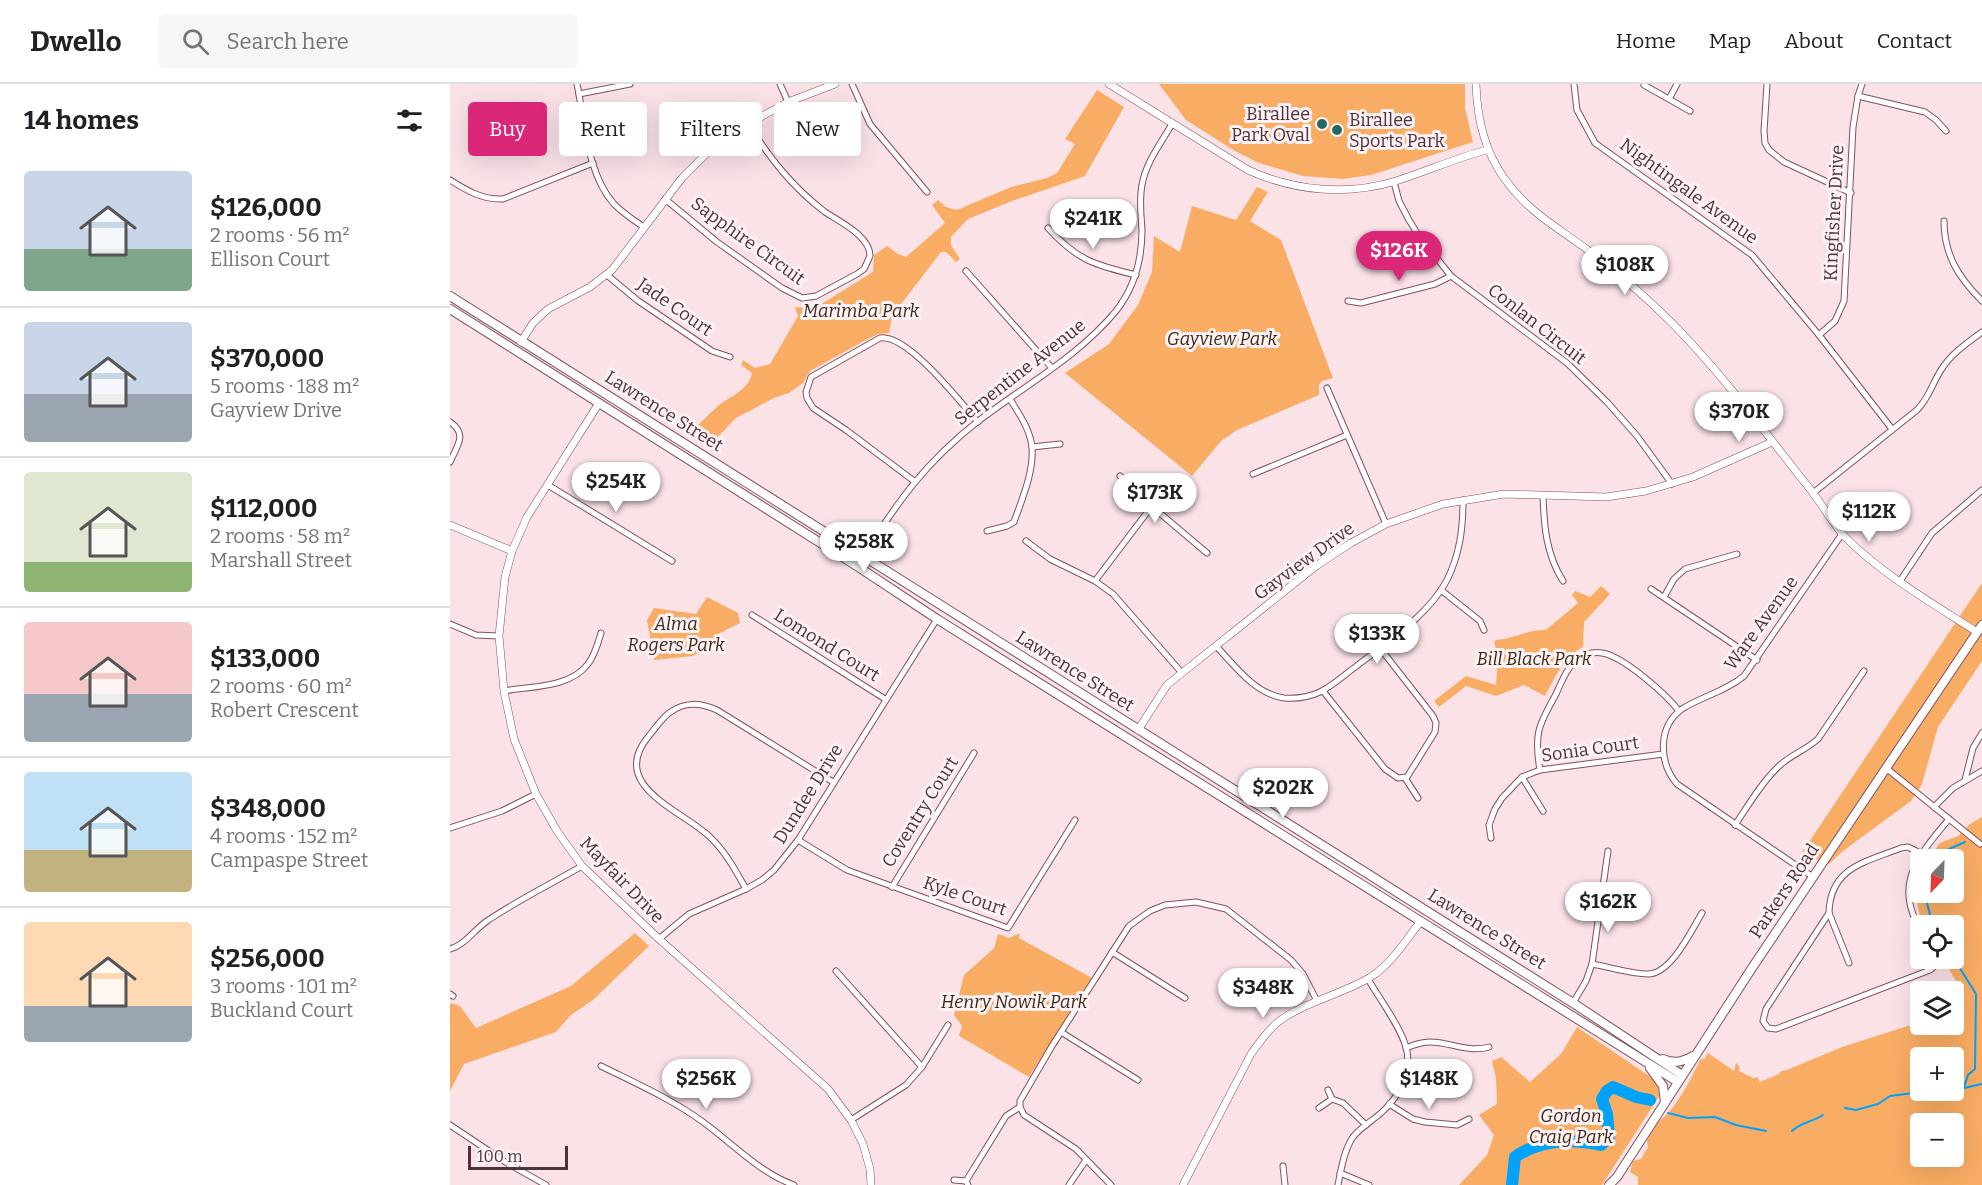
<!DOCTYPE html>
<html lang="en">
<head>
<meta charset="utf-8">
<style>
  :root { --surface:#fff; --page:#f6f6f6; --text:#202124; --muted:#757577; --line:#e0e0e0; --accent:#db2777 }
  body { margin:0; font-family:Bitter,serif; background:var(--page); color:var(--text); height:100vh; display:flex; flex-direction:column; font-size:22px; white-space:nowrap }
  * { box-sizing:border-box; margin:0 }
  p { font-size:20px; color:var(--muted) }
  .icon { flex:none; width:33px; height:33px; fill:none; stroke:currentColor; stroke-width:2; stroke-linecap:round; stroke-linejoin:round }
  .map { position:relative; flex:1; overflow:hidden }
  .drawer { display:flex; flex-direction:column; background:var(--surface); width:450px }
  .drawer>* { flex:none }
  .banner { position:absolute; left:18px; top:18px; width:570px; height:54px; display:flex; gap:12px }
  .needle { width:39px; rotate:203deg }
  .tools { position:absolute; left:1460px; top:765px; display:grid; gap:12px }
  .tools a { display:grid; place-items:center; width:54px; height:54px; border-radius:6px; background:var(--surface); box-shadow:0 6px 24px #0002; font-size:30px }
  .scale { position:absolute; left:18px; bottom:15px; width:100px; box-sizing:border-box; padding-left:6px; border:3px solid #4b3339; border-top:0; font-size:16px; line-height:21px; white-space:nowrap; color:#4b3339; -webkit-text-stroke:4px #fff2f5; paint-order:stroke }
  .price { position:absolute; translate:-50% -51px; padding:0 14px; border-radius:21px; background:#fff; color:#222; font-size:20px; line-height:39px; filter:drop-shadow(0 2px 3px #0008) }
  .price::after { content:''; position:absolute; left:50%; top:36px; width:18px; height:14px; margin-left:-9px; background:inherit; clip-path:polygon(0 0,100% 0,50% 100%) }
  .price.on { background:var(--accent); color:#fff }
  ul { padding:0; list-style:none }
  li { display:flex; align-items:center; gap:18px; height:150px; padding:0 24px }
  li+li { border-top:2px solid var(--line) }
  li span { display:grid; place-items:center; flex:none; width:168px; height:120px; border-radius:6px; color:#555 }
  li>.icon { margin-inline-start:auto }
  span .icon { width:72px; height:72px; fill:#fffc; stroke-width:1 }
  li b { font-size:26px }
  h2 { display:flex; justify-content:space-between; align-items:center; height:72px; padding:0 24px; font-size:26px }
  .tag { padding:0 21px; border-radius:6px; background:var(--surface); box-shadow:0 6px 24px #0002; font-size:21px; line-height:54px }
  .tag.on { background:var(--accent); color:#fff }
  header { display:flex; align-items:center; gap:36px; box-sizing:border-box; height:84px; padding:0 30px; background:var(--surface); border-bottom:2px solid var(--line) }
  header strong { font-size:28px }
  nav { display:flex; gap:33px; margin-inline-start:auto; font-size:21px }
  .search { width:420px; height:54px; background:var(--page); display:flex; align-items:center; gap:15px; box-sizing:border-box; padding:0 21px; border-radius:6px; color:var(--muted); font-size:22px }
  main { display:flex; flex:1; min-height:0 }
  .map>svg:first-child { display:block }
</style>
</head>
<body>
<header>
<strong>Dwello</strong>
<div class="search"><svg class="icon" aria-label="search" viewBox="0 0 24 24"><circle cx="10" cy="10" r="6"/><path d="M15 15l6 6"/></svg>Search here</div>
<nav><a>Home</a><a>Map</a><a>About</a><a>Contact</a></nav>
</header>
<main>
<section class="drawer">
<h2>14 homes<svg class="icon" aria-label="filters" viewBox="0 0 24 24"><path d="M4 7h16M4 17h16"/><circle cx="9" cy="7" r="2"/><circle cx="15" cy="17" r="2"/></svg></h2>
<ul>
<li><span style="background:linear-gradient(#c9d6e8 65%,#7fa58c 0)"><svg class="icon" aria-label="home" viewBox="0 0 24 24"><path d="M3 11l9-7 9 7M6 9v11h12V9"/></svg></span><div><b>$126,000</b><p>2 rooms · 56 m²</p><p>Ellison Court</p></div></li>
<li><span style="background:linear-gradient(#c9d6e8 60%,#9aa5b1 0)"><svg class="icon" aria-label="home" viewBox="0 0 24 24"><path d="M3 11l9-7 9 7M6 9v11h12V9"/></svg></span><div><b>$370,000</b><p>5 rooms · 188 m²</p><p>Gayview Drive</p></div></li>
<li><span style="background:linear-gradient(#dfe7d0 75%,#8fb573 0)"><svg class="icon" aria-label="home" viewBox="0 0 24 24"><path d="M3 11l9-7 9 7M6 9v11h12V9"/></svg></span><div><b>$112,000</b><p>2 rooms · 58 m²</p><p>Marshall Street</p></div></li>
<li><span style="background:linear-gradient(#f6c9c9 60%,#9aa5b1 0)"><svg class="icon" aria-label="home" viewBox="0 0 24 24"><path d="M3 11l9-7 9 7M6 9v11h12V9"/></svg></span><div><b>$133,000</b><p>2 rooms · 60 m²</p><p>Robert Crescent</p></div></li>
<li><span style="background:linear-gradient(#bfe0f5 65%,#c2b280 0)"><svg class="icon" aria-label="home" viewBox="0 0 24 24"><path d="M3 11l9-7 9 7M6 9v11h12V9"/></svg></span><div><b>$348,000</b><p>4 rooms · 152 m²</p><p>Campaspe Street</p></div></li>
<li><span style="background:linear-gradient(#ffd9b3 70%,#9aa5b1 0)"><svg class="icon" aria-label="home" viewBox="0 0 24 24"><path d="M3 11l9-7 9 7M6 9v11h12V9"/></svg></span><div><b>$256,000</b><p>3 rooms · 101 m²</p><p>Buckland Court</p></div></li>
</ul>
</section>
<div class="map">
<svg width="1532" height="1101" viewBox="0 0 1532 1101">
  <rect width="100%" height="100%" fill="#fae2e7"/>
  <g fill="#f9ad64" fill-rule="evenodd">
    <path d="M709,0H1015V24L1023,58L921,91L892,95L853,92L809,79L785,67L736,36Z"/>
    <path d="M647,6L674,23L635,92L562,117L518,135L501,153V161L510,175L506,178L496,168H491L442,232L439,249L428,250L412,258L360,287L353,299L339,309L324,314L286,334L258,363L239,351C248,342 256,332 266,324C278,312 298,308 302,289L291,281L293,276L305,284L320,280L348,232L345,223L365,224L423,188L424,171L437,162L448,170L456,173L495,139L482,121L488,116L496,123L507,126L561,103L597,94L607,89L625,60L615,55Z"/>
    <path d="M807,103L818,108L800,137L831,156L883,294L872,297L869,301V311L787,346L771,357L742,392L615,289L659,260L688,221L702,188L704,152L730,168L742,122L786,136Z"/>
    <path d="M1532,499V577L1488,643L1472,700L1461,717L1393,767L1379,780L1351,770Z"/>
    <path d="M1151,502L1160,510L1134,538L1133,563C1113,573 1105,594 1095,612L1074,601L1046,612L1016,602L989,623L984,617L1016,592L1046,601L1048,572L1044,558L1046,556C1063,555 1079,545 1096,546L1128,519L1122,511L1125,507L1140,513Z"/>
    <path d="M257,513L288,529L290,539L266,551L258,563L243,572L204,576L197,536L204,524L246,530Z"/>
    <path d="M1532,733V1101H1188V1093L1180,1088L1183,1077L1191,1075L1198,1063L1197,1056L1209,1037C1225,1027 1242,993 1250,976L1255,974L1258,969L1284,987L1286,979L1289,982V987L1303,994L1307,993L1310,998L1329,990L1331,987L1337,986L1392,963L1464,940L1470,936V940H1503V915L1513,909L1493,875L1503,874V842L1474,841C1465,823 1465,807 1470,788V808H1503V776L1479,775L1490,759L1508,752L1520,740ZM1470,974H1503V1006H1470ZM1470,1040H1503V1072H1470Z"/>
    <path d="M185,849L199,862L143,916L121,931L106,948L14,980L0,1007V919L10,922L26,944L121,902Z"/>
    <path d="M570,849L569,854L642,894L579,993L509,952L512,942L504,931L514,891L544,864L548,850L559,854Z"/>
    <path d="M1127,943L1205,996L1210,1011L1152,1101H1009L1037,1071L1044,1051L1029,1031L1047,1020L1046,994L1042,977L1051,973L1080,998L1111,970Z"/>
  </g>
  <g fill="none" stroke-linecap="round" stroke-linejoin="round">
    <g stroke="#00a3f9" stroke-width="2">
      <path d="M1485,776L1490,769L1515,758"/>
      <path d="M1474,808L1483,842"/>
      <path d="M1503,873L1526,910L1525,985L1518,991L1514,1003"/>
      <path d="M1395,1024L1406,1026L1428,1020L1440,1012L1463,1009L1478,1015L1500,1016L1508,1013L1514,1004L1532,1000"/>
      <path d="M1218,1029L1238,1034L1265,1033L1286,1041L1316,1047"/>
      <path d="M1342,1047C1351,1038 1363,1038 1373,1031"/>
    </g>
    <path stroke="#00a3f9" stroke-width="12" d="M1062,1101L1065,1073C1091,1055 1120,1054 1151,1061L1159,1053L1157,1030L1152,1015L1157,1007L1163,1003L1186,1013L1200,1016"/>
    <g stroke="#82505d" stroke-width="7">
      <g id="minor">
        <path d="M127,0C135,38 137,90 164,120C173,129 183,136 194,143"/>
        <path d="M330,0L338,18"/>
        <path d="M402,0L420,40L477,108"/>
        <path d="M1124,0L1127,26L1145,59L1302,171L1369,251L1442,345"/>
        <path d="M1317,0L1314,47L1315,59L1319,66L1334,78L1401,109"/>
        <path d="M1194,1L1240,27"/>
        <path d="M129,10L180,0"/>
        <path d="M1408,12L1475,28L1486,36L1496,47"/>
        <path d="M1219,15L1227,0"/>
        <path d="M0,96C16,106 32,116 53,115L143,79"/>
        <path d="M944,98L949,117L959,136L969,152L1001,192L1117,279L1157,318L1187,352L1222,400"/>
        <path d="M215,115L267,158L332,204L352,214L366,212L407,190L414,185L420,172C420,152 390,138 375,128C342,103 320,74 298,40"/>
        <path d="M1494,137C1494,171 1509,194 1532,217"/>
        <path d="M598,144C627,176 644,181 686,191"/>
        <path d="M516,187L602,284"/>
        <path d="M157,191L187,216L262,267L280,273"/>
        <path d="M898,217L911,219L985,200L1001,192"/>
        <path d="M1369,251L1385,237L1394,217L1403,43L1408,12L1412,0"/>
        <path d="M877,304L936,440"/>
        <path d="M0,338C18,350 7,362 0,378"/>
        <path d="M582,363L610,360"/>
        <path d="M803,390L897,351"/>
        <path d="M670,392L699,420L757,469"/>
        <path d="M464,397L396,346L363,324L357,314L356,308L361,293L430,254C458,250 510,318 528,338"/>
        <path d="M98,401L222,477"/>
        <path d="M1363,409L1467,326C1479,314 1482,300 1491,286C1501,270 1517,259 1532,248"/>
        <path d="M1093,411C1094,442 1096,470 1113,497"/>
        <path d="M537,447L557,442L564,438C572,415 584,388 582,363C580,345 569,330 560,315"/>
        <path d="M576,457L600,475L645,497L663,510L732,589"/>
        <path d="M413,473C447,418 476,378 527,338C574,302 628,273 666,227C684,204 692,175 692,146C691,131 689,116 692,101C696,78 711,59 722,40"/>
        <path d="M645,497L702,422"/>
        <path d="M1450,497L1482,449L1532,406"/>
        <path d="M1201,505L1307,576"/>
        <path d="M991,506L1030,537L1034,546"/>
        <path d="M1214,513L1224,495L1235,485L1287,470"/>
        <path d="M302,531L435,615"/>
        <path d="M0,540L26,551L49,552"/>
        <path d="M766,562C785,582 805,610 834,614C846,615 859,613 870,608C882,602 893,592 904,584C935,560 979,531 997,496C1010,470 1013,444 1013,416"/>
        <path d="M54,607C81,602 120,604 138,580C145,571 148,559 151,549"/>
        <path d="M873,607L935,685L948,694L957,693L985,648L986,639L983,632L930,564"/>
        <path d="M1436,684L1530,760"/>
        <path d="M1090,686C1084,651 1088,642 1105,612C1111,600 1116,584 1127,576C1134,571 1143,567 1152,569C1173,572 1216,610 1229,627"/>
        <path d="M1072,693L1093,727"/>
        <path d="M955,694L968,714"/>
        <path d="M1515,696L1523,664L1532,649"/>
        <path d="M1484,723L1503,704L1532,687"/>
        <path d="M1285,741C1298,722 1311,699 1328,683C1340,671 1356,666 1368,655L1414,587"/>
        <path d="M0,744L52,727L86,710"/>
        <path d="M1041,754L1039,741L1045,725L1052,714L1072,693L1090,686L1213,670"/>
        <path d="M348,756L397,786L558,844L625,736"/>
        <path d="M1472,770L1458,763L1451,764C1416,778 1380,783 1379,829L1316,925L1313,937L1318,944L1326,945L1480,886L1486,881L1487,874"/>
        <path d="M1363,793L1227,700C1209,679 1207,643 1232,625C1252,612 1275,608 1294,592L1392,450"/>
        <path d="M442,803L524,669"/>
        <path d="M296,805C286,787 275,767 260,753C232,726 158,702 198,653C205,645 211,635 219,629C235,617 250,619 267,626L383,698"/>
        <path d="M1379,829L1399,879"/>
        <path d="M1470,845C1443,799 1469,771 1499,735"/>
        <path d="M209,855L239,830L296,805L312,796L324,786L348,756L487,535"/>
        <path d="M0,865C15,861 24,846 37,837C68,816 101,800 132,782"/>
        <path d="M662,868L735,914"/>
        <path d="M1142,880C1160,883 1180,890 1198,890C1221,890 1241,847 1252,829"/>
        <path d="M386,887L472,983"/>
        <path d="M0,910L3,912"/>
        <path d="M1123,919L1136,897L1142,880L1158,767"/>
        <path d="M611,948L688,996"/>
        <path d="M956,964C963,961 971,958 980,958C1000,958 1018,969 1039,963"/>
        <path d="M151,982C185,999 222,1015 253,1038C282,1059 310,1089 344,1101"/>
        <path d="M882,1015L893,1019L916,1041"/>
        <path d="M939,1020L963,1035L975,1038L1007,1041L1019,1035"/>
        <path d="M869,1024L882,1015L878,1006"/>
        <path d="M401,1036L456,1001L472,983L498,941"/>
        <path d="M0,1041L57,1079L96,1101"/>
        <path d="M833,1082L835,1101"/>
        <path d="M890,1089L919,1101"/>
        <path d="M504,1096L516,1097"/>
        <path d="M518,1101L516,1097L556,1032L570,1023"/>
        <path d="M619,1101L636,1076"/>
        <path d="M661,1101L626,1065L574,1031L570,1023V1017L602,962L679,842L700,827L715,821L746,818L776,825L841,876L853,890L867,917"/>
        <path d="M888,1101C891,1086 894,1066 903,1053C911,1043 922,1037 931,1029C949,1013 963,988 956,963C950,942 929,914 918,895"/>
      </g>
    </g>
    <g stroke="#82505d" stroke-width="8">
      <g id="tertiary">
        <path d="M659,0L798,86C844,107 897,112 946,97C977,87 1006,74 1037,66"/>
        <path d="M1026,0C1027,34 1034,66 1054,94C1079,129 1106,142 1139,167C1169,189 1198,215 1224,241C1274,292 1316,350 1360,405C1372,420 1382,439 1395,453C1433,491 1482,519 1527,548"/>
        <path d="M71,258L83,239L98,225L140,203L162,186L232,94L257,69L298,40L338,18L385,0"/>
        <path d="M149,319L77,433L62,467L55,493L49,552L54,607L64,655L86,710L107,747L132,782L209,855L378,1005L401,1036L413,1060L420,1085L421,1101"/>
        <path d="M0,441L62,467"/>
        <path d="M688,646L717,601L732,589L866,482L901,459L936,440L993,420L1054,410L1156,413L1196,407L1243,393L1322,358"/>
        <path d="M733,1101L801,970C809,959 817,947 828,938C854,918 890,911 919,894C941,881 955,857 971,837"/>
      </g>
    </g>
    <g stroke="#82505d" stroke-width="10">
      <g id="secondary">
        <path d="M0,212L1123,919L1232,991"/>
        <path d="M0,225L407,482L487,535L1228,998"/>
        <path d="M1213,975C1225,980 1232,978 1243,972"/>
        <path d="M1200,984L1213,1002L1215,1018"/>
        <path d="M1159,1101L1167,1093L1302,884L1532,541"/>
      </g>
    </g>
    <use href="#minor" stroke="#fff" stroke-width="5"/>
    <use href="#tertiary" stroke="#fff" stroke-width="7"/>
    <use href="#secondary" stroke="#fff" stroke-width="8"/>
  </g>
  <g fill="#226a61" stroke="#fff2f5" stroke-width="2">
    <circle cx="872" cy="40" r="6"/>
    <circle cx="887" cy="46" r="6"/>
  </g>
  <g text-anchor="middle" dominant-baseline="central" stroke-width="6" stroke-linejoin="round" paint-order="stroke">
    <g font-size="18" fill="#4b3339" stroke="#fff2f5" text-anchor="end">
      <text x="860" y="30">Birallee<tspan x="860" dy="21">Park Oval</tspan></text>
      <text x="899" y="36" text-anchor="start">Birallee<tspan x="899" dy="21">Sports Park</tspan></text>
    </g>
    <g font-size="18" fill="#4b3339" stroke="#fff2f5">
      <text transform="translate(1239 107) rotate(36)">Nightingale Avenue</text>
      <text transform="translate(1384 129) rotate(-87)">Kingfisher Drive</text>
      <text transform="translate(298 157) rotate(36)">Sapphire Circuit</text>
      <text transform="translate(225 223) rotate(35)">Jade Court</text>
      <text transform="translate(1087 240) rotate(38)">Conlan Circuit</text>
      <text transform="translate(570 288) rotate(-38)">Serpentine Avenue</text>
      <text transform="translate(214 327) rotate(32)">Lawrence Street</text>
      <text transform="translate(854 477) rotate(-36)">Gayview Drive</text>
      <text transform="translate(1311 539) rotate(-54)">Ware Avenue</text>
      <text transform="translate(377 561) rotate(32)">Lomond Court</text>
      <text transform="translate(625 587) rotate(32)">Lawrence Street</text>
      <text transform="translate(1140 665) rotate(-8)">Sonia Court</text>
      <text transform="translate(358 710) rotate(-58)">Dundee Drive</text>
      <text transform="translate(470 728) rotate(-58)">Coventry Court</text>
      <text transform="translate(172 796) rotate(46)">Mayfair Drive</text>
      <text transform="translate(1334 807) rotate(-56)">Parkers Road</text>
      <text transform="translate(515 812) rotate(19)">Kyle Court</text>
      <text transform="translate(1037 845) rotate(32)">Lawrence Street</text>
    </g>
    <g font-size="18" font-style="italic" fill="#3b2817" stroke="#fff2f5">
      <text x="411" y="227">Marimba Park</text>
      <text x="772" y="255">Gayview Park</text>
      <text x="226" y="540">Alma<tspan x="226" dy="21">Rogers Park</tspan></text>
      <text x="1084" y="575">Bill Black Park</text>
      <text x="564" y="918">Henry Nowik Park</text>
      <text x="1121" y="1032">Gordon<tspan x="1121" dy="21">Craig Park</tspan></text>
    </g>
  </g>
</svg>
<div class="tools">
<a><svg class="needle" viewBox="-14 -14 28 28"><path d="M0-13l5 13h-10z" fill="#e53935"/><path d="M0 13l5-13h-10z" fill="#757577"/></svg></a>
<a><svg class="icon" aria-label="locate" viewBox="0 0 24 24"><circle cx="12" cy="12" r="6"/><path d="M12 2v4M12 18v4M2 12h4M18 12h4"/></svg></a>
<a><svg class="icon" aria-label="layers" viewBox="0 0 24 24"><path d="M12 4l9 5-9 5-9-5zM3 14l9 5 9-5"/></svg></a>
<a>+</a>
<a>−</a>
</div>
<div class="scale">100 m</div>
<b class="price" style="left:643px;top:166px">$241K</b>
<b class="price on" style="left:949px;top:198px">$126K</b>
<b class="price" style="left:1175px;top:212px">$108K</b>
<b class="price" style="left:1289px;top:359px">$370K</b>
<b class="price" style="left:166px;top:429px">$254K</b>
<b class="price" style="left:705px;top:440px">$173K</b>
<b class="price" style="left:1419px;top:459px">$112K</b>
<b class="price" style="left:414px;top:489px">$258K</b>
<b class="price" style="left:927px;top:581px">$133K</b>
<b class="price" style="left:833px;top:735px">$202K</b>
<b class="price" style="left:1158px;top:849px">$162K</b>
<b class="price" style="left:813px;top:935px">$348K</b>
<b class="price" style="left:256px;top:1026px">$256K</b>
<b class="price" style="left:979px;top:1026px">$148K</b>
<div class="banner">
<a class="tag on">Buy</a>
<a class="tag">Rent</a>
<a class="tag">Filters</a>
<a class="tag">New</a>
</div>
</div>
</main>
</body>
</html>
